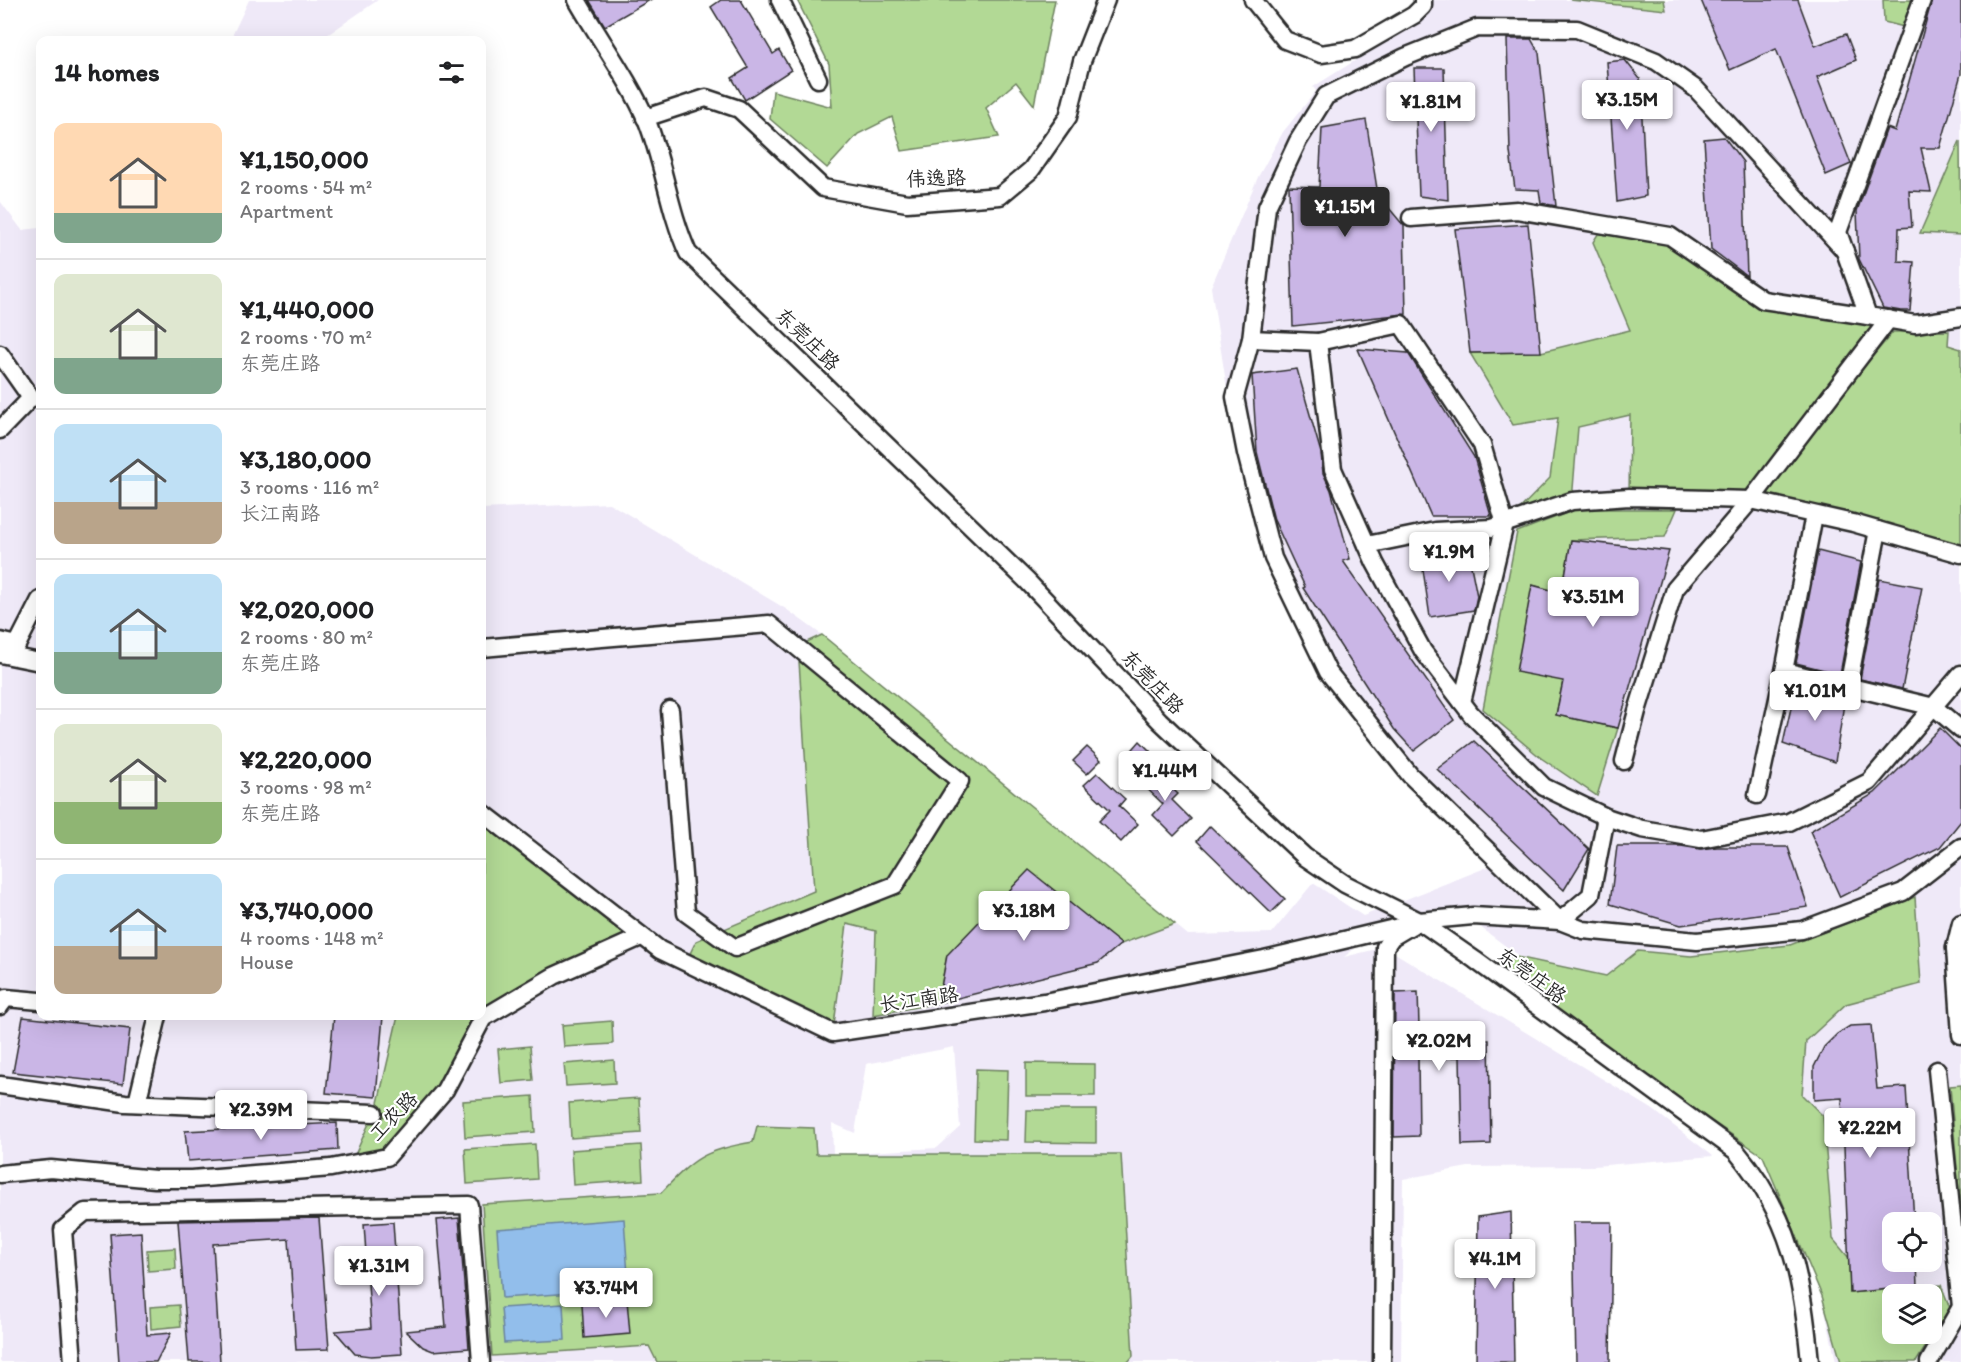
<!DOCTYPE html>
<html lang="en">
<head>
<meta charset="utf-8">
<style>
  :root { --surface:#fff; --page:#f2f2f2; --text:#202124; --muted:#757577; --line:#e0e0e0; --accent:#2b2b2b }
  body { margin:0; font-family:Itim,"LXGW WenKai TC",sans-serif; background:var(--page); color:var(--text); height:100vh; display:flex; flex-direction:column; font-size:22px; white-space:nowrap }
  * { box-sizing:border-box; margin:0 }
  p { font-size:20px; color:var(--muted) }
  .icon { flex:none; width:33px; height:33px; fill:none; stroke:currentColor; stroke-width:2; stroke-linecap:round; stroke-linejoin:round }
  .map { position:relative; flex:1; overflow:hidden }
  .panel { position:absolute; left:36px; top:36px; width:450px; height:984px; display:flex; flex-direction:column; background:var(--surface); border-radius:12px; box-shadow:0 6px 24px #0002 }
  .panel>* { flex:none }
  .controls { position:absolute; left:1882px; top:1212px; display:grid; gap:12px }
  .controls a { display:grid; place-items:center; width:60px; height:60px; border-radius:12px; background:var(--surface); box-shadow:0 6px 24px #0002; font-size:30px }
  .price { position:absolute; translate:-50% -51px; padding:0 14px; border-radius:6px; background:#fff; color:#222; font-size:20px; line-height:39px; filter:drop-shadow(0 2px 3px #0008) }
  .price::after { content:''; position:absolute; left:50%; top:36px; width:18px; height:14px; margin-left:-9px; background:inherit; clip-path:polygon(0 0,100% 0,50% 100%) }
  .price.active { background:var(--accent); color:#fff }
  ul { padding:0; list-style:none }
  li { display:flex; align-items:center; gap:18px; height:150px; padding:0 18px }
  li+li { border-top:2px solid var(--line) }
  li span { display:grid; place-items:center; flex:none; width:168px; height:120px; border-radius:12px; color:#555 }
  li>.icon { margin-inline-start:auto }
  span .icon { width:72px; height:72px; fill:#fffc; stroke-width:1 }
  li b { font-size:26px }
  h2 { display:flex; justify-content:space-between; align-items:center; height:72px; padding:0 18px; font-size:26px }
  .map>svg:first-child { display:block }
</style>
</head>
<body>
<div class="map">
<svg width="1961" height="1362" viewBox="0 0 1961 1362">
  <rect width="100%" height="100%" fill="#fff"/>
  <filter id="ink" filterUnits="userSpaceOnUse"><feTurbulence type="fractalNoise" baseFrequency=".0167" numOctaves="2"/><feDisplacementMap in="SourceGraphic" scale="12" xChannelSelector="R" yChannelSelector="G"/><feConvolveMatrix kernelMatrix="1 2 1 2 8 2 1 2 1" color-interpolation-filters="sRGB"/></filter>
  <g filter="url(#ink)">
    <g fill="#efe9f8" fill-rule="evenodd">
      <path d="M249,0H378L320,40H230Z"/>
      <path d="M1430,0H1961V1362H1836L1822,1296L1763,1156L1603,1019L1456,909L1400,912L1344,957L1385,947L1652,1109L1713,1156L1594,1166L1468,1167L1403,1179L1401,1362H0V201L22,230L40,228V1016H482V509L609,503L786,609L822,635L1188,935L1272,933L1313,883L1363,916L1493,865L1401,774L1319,672L1264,558L1237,453L1211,287L1258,177L1283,132L1316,91L1313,87L1431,13ZM954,1047L960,1127L937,1148L833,1154L832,1123L855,1133L866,1064ZM1893,1222H1932V1262H1893ZM1893,1294H1932V1334H1893Z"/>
    </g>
    <g fill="#b2d995" stroke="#6e8260" stroke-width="1.5" fill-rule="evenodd">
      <path d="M797,0H1055L1034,105L1016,82L986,108L999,137L902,151L892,117L858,134L827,168L770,119L773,91L832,107L829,64Z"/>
      <path d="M1570,0H1664L1666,10Z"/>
      <path d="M1883,0H1912L1904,27L1884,22Z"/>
      <path d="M1960,141L1961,235L1920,233Z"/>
      <path d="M1605,223L1670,236L1763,300L1889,319L1763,487L1893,332L1949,331L1948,345L1961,349V556L1751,500L1629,497L1630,415L1578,427L1572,501L1505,524L1550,478L1558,418L1513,425L1470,353L1541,352L1630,330L1593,242Z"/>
      <path d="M1577,509H1677L1665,537L1571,540L1562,593L1533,585L1563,681L1556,715L1618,728L1597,796L1541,758L1483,709L1517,532Z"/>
      <path d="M822,635L1175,924L1121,944L947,955L938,1003L873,1015L876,931L847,924L833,1033L686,962L696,941L814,891L798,646Z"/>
      <path d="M482,812L641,937L483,1018L445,1090L387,1157L351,1164L378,1103L398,1016H482Z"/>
      <path d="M1915,897L1921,984L1846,1004L1806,1041L1802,1095L1823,1116L1833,1239L1849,1258L1850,1293L1941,1285L1950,1308L1916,1362H1841L1822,1296L1763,1156L1489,970L1512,956L1606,976L1638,951L1691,956L1790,945ZM1893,1294H1932V1334H1893Z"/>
      <path d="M612,1021L613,1044L564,1047L562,1025Z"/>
      <path d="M530,1046L533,1080L501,1083L498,1049Z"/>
      <path d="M614,1060L615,1083L566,1086L564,1064Z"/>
      <path d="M1026,1063L1095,1064V1096H1026Z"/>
      <path d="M976,1069L1008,1070L1006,1140L974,1139Z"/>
      <path d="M1961,1085V1214L1950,1086Z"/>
      <path d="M533,1096L535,1132L465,1137L463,1101Z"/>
      <path d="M639,1098L641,1133L571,1138L569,1103Z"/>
      <path d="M1027,1110H1096V1143L1026,1142Z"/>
      <path d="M757,1126L814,1128L816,1154H1121L1133,1356L1128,1362H657L649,1346L492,1356L482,1204L661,1193C694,1158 704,1150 753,1142Z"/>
      <path d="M535,1144L537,1179L467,1184L465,1149Z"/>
      <path d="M641,1145L643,1180L573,1185L571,1150Z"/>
      <path d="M175,1248L176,1269L148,1271L147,1250Z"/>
      <path d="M179,1305L181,1326L151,1329L150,1307Z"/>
    </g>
    <g fill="#92beeb" stroke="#69839e" stroke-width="1.5">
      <path d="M624,1219L629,1289L502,1298L497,1229Z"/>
      <path d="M563,1304L565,1340L504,1343L501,1308Z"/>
    </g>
    <g fill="#cab6e6" stroke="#2b2b2b" stroke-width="1.5">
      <path d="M589,0H650L605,26Z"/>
      <path d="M721,0H741L773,54L779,50L791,70L745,100L732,78L748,68L711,7Z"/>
      <path d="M1701,0H1798L1815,46L1846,34L1856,60L1817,77L1851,164L1826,175L1776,49L1730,70Z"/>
      <path d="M1932,0H1961V74L1940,148H1921L1931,192L1909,191L1912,227L1899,228L1898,261L1914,262L1910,311H1901L1883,308L1859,259L1857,211L1887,128L1895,131Z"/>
      <path d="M1507,39H1531L1539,53L1556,206L1541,203L1539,190L1515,189L1510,152Z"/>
      <path d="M1625,60L1640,79L1646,196L1617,202L1607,62Z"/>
      <path d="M1414,68H1444L1448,200L1419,196Z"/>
      <path d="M1366,120L1378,195L1404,226L1406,314L1293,326L1289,186L1319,187L1322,128Z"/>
      <path d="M1724,137L1743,162L1747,276L1711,249L1704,139Z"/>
      <path d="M1528,224L1541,352L1470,353L1455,229Z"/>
      <path d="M1358,349L1408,353L1474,457L1491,516H1431Z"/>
      <path d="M1297,369L1321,453L1323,473L1331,490L1350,559L1343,561L1454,720L1414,751L1394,729L1303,588L1305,587L1274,520L1257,452L1252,375Z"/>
      <path d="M1571,540L1669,551L1618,728L1556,715L1563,681L1516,672L1532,585L1562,593Z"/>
      <path d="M1468,551L1477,596L1474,610L1430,617L1421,556Z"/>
      <path d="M1818,551L1861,562L1840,674L1796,663Z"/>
      <path d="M1879,579L1922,587L1902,689L1860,679Z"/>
      <path d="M1796,685L1845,697L1835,762L1783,744Z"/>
      <path d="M1940,728L1961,749V821L1940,847L1840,897L1810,831L1875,793Z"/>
      <path d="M1140,741L1154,755L1140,769L1127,756Z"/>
      <path d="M1474,741L1589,849L1564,890L1437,769Z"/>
      <path d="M1087,747L1101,760L1087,774L1073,761Z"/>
      <path d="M1150,767L1178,794L1172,800L1191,819L1174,836L1153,815L1163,804L1138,780Z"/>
      <path d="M1097,773L1125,799L1119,806L1138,824L1121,842L1099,821L1110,810L1084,785Z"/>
      <path d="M1210,826L1285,899L1271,913L1197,841Z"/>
      <path d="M1617,846H1681L1700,849L1717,847H1788L1808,907L1681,925L1610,904Z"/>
      <path d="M1029,870L1121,944L1098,963L938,1003L947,955Z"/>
      <path d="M1418,992L1419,1027L1453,1026L1468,1040H1489L1491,1144L1462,1145L1460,1057H1418L1419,1136L1394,1137L1395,993Z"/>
      <path d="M334,1016H383L376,1097L326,1093Z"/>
      <path d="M23,1017L130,1029L123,1084L13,1072Z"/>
      <path d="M1871,1025L1877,1089L1906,1087L1914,1222H1893V1262H1917L1918,1286L1850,1293L1842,1098L1814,1100V1067L1824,1047L1837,1034L1850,1026Z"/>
      <path d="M337,1123L338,1150L188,1161L185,1131Z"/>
      <path d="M1511,1212L1514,1362H1476L1478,1217Z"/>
      <path d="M319,1218L329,1349L296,1350L289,1239L213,1244L220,1362H189L178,1221Z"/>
      <path d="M459,1218L469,1348L433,1351L423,1347L406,1331L446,1327L437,1220Z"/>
      <path d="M393,1222L402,1354L371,1356L355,1354L335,1331L371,1328L364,1224Z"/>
      <path d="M1573,1222H1612L1610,1362H1576Z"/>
      <path d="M141,1232L147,1335L171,1333L156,1362H119L110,1234Z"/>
      <path d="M627,1300L630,1334L584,1338L582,1304Z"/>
    </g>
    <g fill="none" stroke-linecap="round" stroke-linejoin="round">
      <g stroke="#2b2b2b" stroke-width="21">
        <g id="minor">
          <path d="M577,0C598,37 631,83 647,121C664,164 669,211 688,253L1027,581L1160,721L1305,857L1345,884L1419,921L1475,960L1736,1151C1792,1218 1802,1279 1810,1362"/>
          <path d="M780,0L818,79"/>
          <path d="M1253,0L1285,40L1321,54L1355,49L1414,15L1423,6V0"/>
          <path d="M1922,0L1838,232L1868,316L1915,324L1961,317"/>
          <path d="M645,118L706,98L739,109L823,188L907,203L1000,196L1031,170L1068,117L1082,61L1106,0"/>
          <path d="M1411,218L1517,210L1670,236L1763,300L1868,316"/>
          <path d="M1251,339L1318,342L1333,469L1375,563L1423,651L1471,714L1544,787L1606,817L1642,829L1701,839L1789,822L1869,782L1961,674"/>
          <path d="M1318,342L1401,324L1482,445L1505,524L1462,702"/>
          <path d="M0,354L31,398L0,430"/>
          <path d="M1367,545L1435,531L1492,528L1572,501L1629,497L1751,500L1853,523L1961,554"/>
          <path d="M0,641L17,645L40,600"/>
          <path d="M482,648L769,624L960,781L895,885L735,948L686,913L670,710"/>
          <path d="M0,654L40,662"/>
          <path d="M1784,671L1814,515"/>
          <path d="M1848,687L1878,530"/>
          <path d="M1624,761L1637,711L1675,589L1751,500L1889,319"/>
          <path d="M1757,795L1784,671L1934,707L1961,730"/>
          <path d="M482,812L660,950L833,1033L1044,1002L1264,959L1403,926"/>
          <path d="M1606,817L1591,895L1560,921L1410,775L1328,672L1273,558L1246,453L1235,397L1251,339L1267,207L1298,141L1326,96L1405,57L1477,28L1577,29L1656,61L1696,89L1845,251"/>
          <path d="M1961,947L1955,948L1961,1035"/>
          <path d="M1955,948L1961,923"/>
          <path d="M0,1006L6,998L40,1001"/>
          <path d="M1937,1070L1961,1307"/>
          <path d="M0,1085L125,1103L374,1113"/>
          <path d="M137,1103L158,1016"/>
          <path d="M0,1174L51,1169L155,1179H192L331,1168L387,1157L445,1090L483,1018L554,976L641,937"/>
          <path d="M73,1362L63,1230L85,1212L469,1205L481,1362"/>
          <path d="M1382,1362L1385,947L1392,937L1419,921L1473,916L1560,921L1583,930L1697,941L1802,930L1903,892L1961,847"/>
          <path d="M1929,1362L1961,1307"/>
        </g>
      </g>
      <use href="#minor" stroke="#fff" stroke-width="16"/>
    </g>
  </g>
  <g text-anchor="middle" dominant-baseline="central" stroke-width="4.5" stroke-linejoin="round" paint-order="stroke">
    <g font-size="20" fill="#2b2b2b" stroke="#fff">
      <text transform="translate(936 178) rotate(-2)">伟逸路</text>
      <text transform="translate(808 339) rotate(44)">东莞庄路</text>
      <text transform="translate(1153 682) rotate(46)">东莞庄路</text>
      <text transform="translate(1532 975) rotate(36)">东莞庄路</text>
      <text transform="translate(919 999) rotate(-8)">长江南路</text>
      <text transform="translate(393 1116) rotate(-46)">工农路</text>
    </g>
  </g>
</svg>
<div class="controls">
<a><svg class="icon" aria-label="locate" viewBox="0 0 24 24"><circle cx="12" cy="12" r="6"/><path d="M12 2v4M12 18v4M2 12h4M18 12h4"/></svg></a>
<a><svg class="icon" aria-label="layers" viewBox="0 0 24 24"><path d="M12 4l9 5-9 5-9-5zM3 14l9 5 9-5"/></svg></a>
</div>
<b class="price" style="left:1627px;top:131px">¥3.15M</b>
<b class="price" style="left:1431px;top:133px">¥1.81M</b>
<b class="price active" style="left:1345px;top:238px">¥1.15M</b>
<b class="price" style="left:1449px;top:583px">¥1.9M</b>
<b class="price" style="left:1593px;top:628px">¥3.51M</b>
<b class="price" style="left:1815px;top:722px">¥1.01M</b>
<b class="price" style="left:1165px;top:802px">¥1.44M</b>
<b class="price" style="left:1024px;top:942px">¥3.18M</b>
<b class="price" style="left:1439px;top:1072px">¥2.02M</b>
<b class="price" style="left:261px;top:1141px">¥2.39M</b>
<b class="price" style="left:1870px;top:1159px">¥2.22M</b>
<b class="price" style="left:1495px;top:1290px">¥4.1M</b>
<b class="price" style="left:379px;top:1297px">¥1.31M</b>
<b class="price" style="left:606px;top:1319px">¥3.74M</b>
<section class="panel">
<h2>14 homes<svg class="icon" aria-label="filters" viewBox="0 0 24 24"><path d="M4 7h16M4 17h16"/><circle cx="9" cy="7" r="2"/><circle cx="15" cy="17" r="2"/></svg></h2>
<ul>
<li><span style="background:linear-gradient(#ffd9b3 75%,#7fa58c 0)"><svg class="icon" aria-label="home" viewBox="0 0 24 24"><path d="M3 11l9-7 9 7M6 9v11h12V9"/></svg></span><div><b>¥1,150,000</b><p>2 rooms · 54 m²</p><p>Apartment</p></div></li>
<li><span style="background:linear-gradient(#dfe7d0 70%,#7fa58c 0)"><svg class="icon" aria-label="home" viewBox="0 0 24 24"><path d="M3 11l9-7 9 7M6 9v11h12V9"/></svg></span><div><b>¥1,440,000</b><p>2 rooms · 70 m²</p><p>东莞庄路</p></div></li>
<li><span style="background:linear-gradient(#bfe0f5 65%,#b9a48a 0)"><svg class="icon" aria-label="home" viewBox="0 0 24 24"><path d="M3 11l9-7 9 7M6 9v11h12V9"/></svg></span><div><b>¥3,180,000</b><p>3 rooms · 116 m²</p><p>长江南路</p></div></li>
<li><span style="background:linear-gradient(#bfe0f5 65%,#7fa58c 0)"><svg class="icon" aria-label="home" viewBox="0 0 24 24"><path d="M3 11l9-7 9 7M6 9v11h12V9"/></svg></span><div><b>¥2,020,000</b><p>2 rooms · 80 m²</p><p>东莞庄路</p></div></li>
<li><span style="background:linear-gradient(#dfe7d0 65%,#8fb573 0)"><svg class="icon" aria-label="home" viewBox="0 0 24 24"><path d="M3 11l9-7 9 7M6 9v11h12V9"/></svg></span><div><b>¥2,220,000</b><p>3 rooms · 98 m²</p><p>东莞庄路</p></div></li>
<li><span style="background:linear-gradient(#bfe0f5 60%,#b9a48a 0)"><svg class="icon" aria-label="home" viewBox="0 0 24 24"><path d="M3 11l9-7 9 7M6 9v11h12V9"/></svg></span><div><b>¥3,740,000</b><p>4 rooms · 148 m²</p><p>House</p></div></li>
</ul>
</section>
</div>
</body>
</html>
